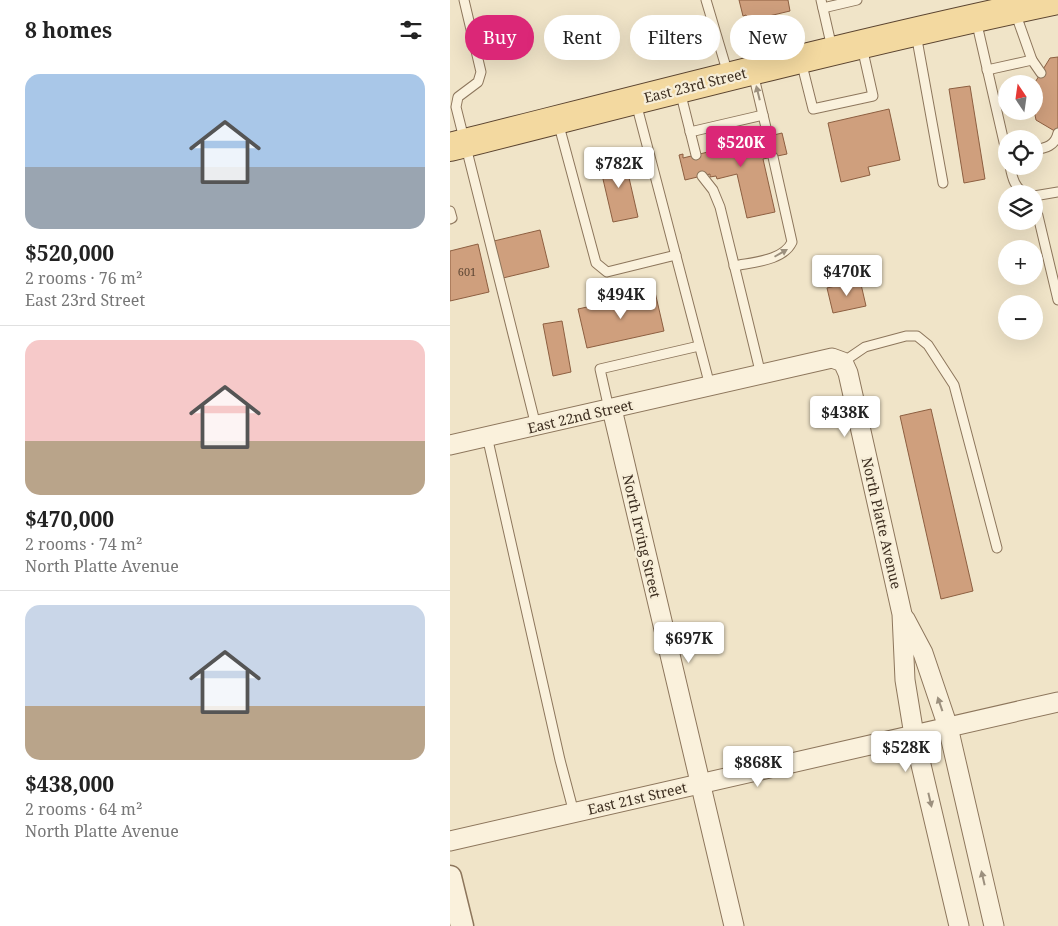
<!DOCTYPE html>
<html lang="en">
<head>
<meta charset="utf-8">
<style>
  :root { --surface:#fff; --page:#f2f2f2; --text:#222; --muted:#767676; --line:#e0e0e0; --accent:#db2777 }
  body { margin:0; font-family:"Noto Serif",serif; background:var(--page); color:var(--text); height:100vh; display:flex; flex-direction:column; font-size:19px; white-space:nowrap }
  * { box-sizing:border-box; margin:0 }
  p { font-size:16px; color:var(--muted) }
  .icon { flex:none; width:28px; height:28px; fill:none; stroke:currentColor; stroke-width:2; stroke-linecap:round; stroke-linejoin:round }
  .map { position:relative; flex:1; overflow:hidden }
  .details { display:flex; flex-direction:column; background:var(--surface); width:450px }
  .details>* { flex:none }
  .hud { position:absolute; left:15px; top:15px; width:475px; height:45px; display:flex; gap:10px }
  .needle { width:32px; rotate:347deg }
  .controls { position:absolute; left:548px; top:75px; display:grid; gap:10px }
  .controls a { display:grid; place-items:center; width:45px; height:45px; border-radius:50%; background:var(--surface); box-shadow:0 5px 20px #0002; font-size:25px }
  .price { position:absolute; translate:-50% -42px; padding:0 11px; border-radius:5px; background:#fff; color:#222; font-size:16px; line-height:32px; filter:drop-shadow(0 1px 2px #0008) }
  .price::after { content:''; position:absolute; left:50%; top:30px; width:15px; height:11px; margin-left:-8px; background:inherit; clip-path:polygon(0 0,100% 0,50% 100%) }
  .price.on { background:var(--accent); color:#fff }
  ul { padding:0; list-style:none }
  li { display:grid; align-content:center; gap:10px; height:265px; padding:0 25px }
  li+li { border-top:1px solid var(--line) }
  li span { display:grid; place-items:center; height:155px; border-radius:15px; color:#555 }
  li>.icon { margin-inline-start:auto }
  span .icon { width:90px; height:90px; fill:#fffc; stroke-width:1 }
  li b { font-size:21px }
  h2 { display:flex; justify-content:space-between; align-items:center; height:60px; padding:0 25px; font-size:21px }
  .chip { padding:0 18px; border-radius:22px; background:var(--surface); box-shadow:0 5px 20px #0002; font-size:18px; line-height:45px }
  .chip.on { background:var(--accent); color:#fff }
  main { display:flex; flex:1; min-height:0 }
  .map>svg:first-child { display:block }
</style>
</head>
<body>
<main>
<section class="details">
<h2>8 homes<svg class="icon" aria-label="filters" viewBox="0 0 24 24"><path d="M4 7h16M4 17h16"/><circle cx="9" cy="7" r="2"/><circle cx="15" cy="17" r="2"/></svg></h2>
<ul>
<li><span style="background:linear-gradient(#a9c7e8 60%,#9aa5b1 0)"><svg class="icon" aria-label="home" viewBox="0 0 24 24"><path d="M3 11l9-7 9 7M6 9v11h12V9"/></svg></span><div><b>$520,000</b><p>2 rooms · 76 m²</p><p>East 23rd Street</p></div></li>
<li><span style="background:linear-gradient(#f6c9c9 65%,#b9a48a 0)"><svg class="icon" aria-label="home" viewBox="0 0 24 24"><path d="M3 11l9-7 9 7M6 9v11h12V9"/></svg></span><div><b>$470,000</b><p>2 rooms · 74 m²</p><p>North Platte Avenue</p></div></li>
<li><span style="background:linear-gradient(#c9d6e8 65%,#b9a48a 0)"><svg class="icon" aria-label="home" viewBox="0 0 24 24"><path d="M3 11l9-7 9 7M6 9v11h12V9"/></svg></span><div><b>$438,000</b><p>2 rooms · 64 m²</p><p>North Platte Avenue</p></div></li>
</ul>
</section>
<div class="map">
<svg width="608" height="926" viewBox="0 0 608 926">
  <rect width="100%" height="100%" fill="#f0e4c8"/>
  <g fill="#cf9f7d" stroke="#8d5f41">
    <path d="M289,0H338L340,11L298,21L296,15L293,16Z"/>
    <path d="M608,57V133L586,120L584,110V84L600,58Z"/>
    <path d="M520,86L535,179L514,183L499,89Z"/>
    <path d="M439,109L450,160L418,167L420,175L391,182L378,123Z"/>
    <path d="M306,132L307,139L332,133L337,154L313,159L325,212L297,218L287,174L267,179L266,176L260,177V174L235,180L229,155L233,154V158L262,151L261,149L284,144L283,140L290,138V136Z"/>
    <path d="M174,156L188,217L163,222L149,162Z"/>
    <path d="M90,230L99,267L53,278L44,241Z"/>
    <path d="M28,244L39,292L0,301V251Z"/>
    <path d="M410,280L416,306L383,313L377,288Z"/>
    <path d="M205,292L214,331L137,348L128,309Z"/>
    <path d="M112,321L121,372L103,376L93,324Z"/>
    <path d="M481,409L523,591L491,599L450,416Z"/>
  </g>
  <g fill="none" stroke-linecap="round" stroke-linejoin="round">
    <g stroke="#8d765c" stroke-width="11">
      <g id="service">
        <path d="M14,0L31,72L28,82L8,97L6,107L86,426"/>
        <path d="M256,0L278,74"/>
        <path d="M371,0L382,48"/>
        <path d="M373,8L407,0"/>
        <path d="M565,12L582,60L591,73"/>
        <path d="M526,20L556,151"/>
        <path d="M466,34L493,183"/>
        <path d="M351,61L363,109L423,96L412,47"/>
        <path d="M537,70L582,60"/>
        <path d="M303,73L318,136"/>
        <path d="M230,91L246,155"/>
        <path d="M186,103L260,386"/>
        <path d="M108,122L146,263L157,272L226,255"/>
        <path d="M240,132L313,115"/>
        <path d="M584,150C596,148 605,146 608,133"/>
        <path d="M560,166C562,177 565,190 577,194"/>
        <path d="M252,176L263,190L270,207L311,375"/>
        <path d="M584,196L608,192"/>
        <path d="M584,199L608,300"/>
        <path d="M0,211L2,218L0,219"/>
        <path d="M284,266C303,262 333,261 342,242L323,157"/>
        <path d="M393,362L415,347L456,336H467L478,345L504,385L547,548"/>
        <path d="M159,409L150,369L249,346"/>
        <path d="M37,436L110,760L124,813"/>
      </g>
    </g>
    <g stroke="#8d765c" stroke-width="21">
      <g id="minor">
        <path d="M162,409L284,926"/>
        <path d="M0,445L382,358L393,362L398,373L452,614L455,680L464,735L509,926"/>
        <path d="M455,619L473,653L498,727L544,926"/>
        <path d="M0,841L608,702"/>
      </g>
    </g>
    <g stroke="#8d765c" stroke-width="25">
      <path id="tertiary" d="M0,877L12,926"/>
    </g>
    <g stroke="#5b4430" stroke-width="30">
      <path id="primary" d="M0,147C202,96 404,43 608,0"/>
    </g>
    <use href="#service" stroke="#faf1dc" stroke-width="9"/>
    <use href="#minor" stroke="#faf1dc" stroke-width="19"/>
    <use href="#tertiary" stroke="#faf1dc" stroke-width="22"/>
    <use href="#primary" stroke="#f3d9a0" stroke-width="28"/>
  </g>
  <defs><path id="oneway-solid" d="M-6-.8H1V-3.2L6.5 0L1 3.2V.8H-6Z" transform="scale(1.25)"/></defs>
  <g fill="#9c907e">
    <use href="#oneway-solid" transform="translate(308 93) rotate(-104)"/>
    <use href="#oneway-solid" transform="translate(331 253) rotate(-30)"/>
    <use href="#oneway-solid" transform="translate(490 704) rotate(-109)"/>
    <use href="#oneway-solid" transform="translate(480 800) rotate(77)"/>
    <use href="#oneway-solid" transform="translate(533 878) rotate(-103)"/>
  </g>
  <g text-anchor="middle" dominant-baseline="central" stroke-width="4.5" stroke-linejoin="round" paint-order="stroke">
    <g font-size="11" fill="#624a37">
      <text x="17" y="271">601</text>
    </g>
    <g font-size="14" fill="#3d2e20" stroke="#f7eed8">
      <text transform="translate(245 85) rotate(-14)">East 23rd Street</text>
      <text transform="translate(130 416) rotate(-13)">East 22nd Street</text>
      <text transform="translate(432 523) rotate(77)">North Platte Avenue</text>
      <text transform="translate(192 536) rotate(77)">North Irving Street</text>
      <text transform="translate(187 798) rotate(-13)">East 21st Street</text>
    </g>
  </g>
</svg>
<div class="controls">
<a><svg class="needle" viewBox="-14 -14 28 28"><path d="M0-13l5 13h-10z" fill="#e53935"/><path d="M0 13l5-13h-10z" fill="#767676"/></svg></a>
<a><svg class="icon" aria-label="locate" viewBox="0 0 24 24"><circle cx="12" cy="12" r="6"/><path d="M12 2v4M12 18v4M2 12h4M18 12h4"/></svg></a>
<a><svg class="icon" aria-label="layers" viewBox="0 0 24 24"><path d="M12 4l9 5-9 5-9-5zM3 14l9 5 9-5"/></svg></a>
<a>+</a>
<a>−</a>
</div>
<b class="price on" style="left:291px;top:168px">$520K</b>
<b class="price" style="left:169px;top:189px">$782K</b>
<b class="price" style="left:397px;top:297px">$470K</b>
<b class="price" style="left:171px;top:320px">$494K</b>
<b class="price" style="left:395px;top:438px">$438K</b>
<b class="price" style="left:239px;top:664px">$697K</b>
<b class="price" style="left:456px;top:773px">$528K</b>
<b class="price" style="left:308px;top:788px">$868K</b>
<div class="hud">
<a class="chip on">Buy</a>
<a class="chip">Rent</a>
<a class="chip">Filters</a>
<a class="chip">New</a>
</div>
</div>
</main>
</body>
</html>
